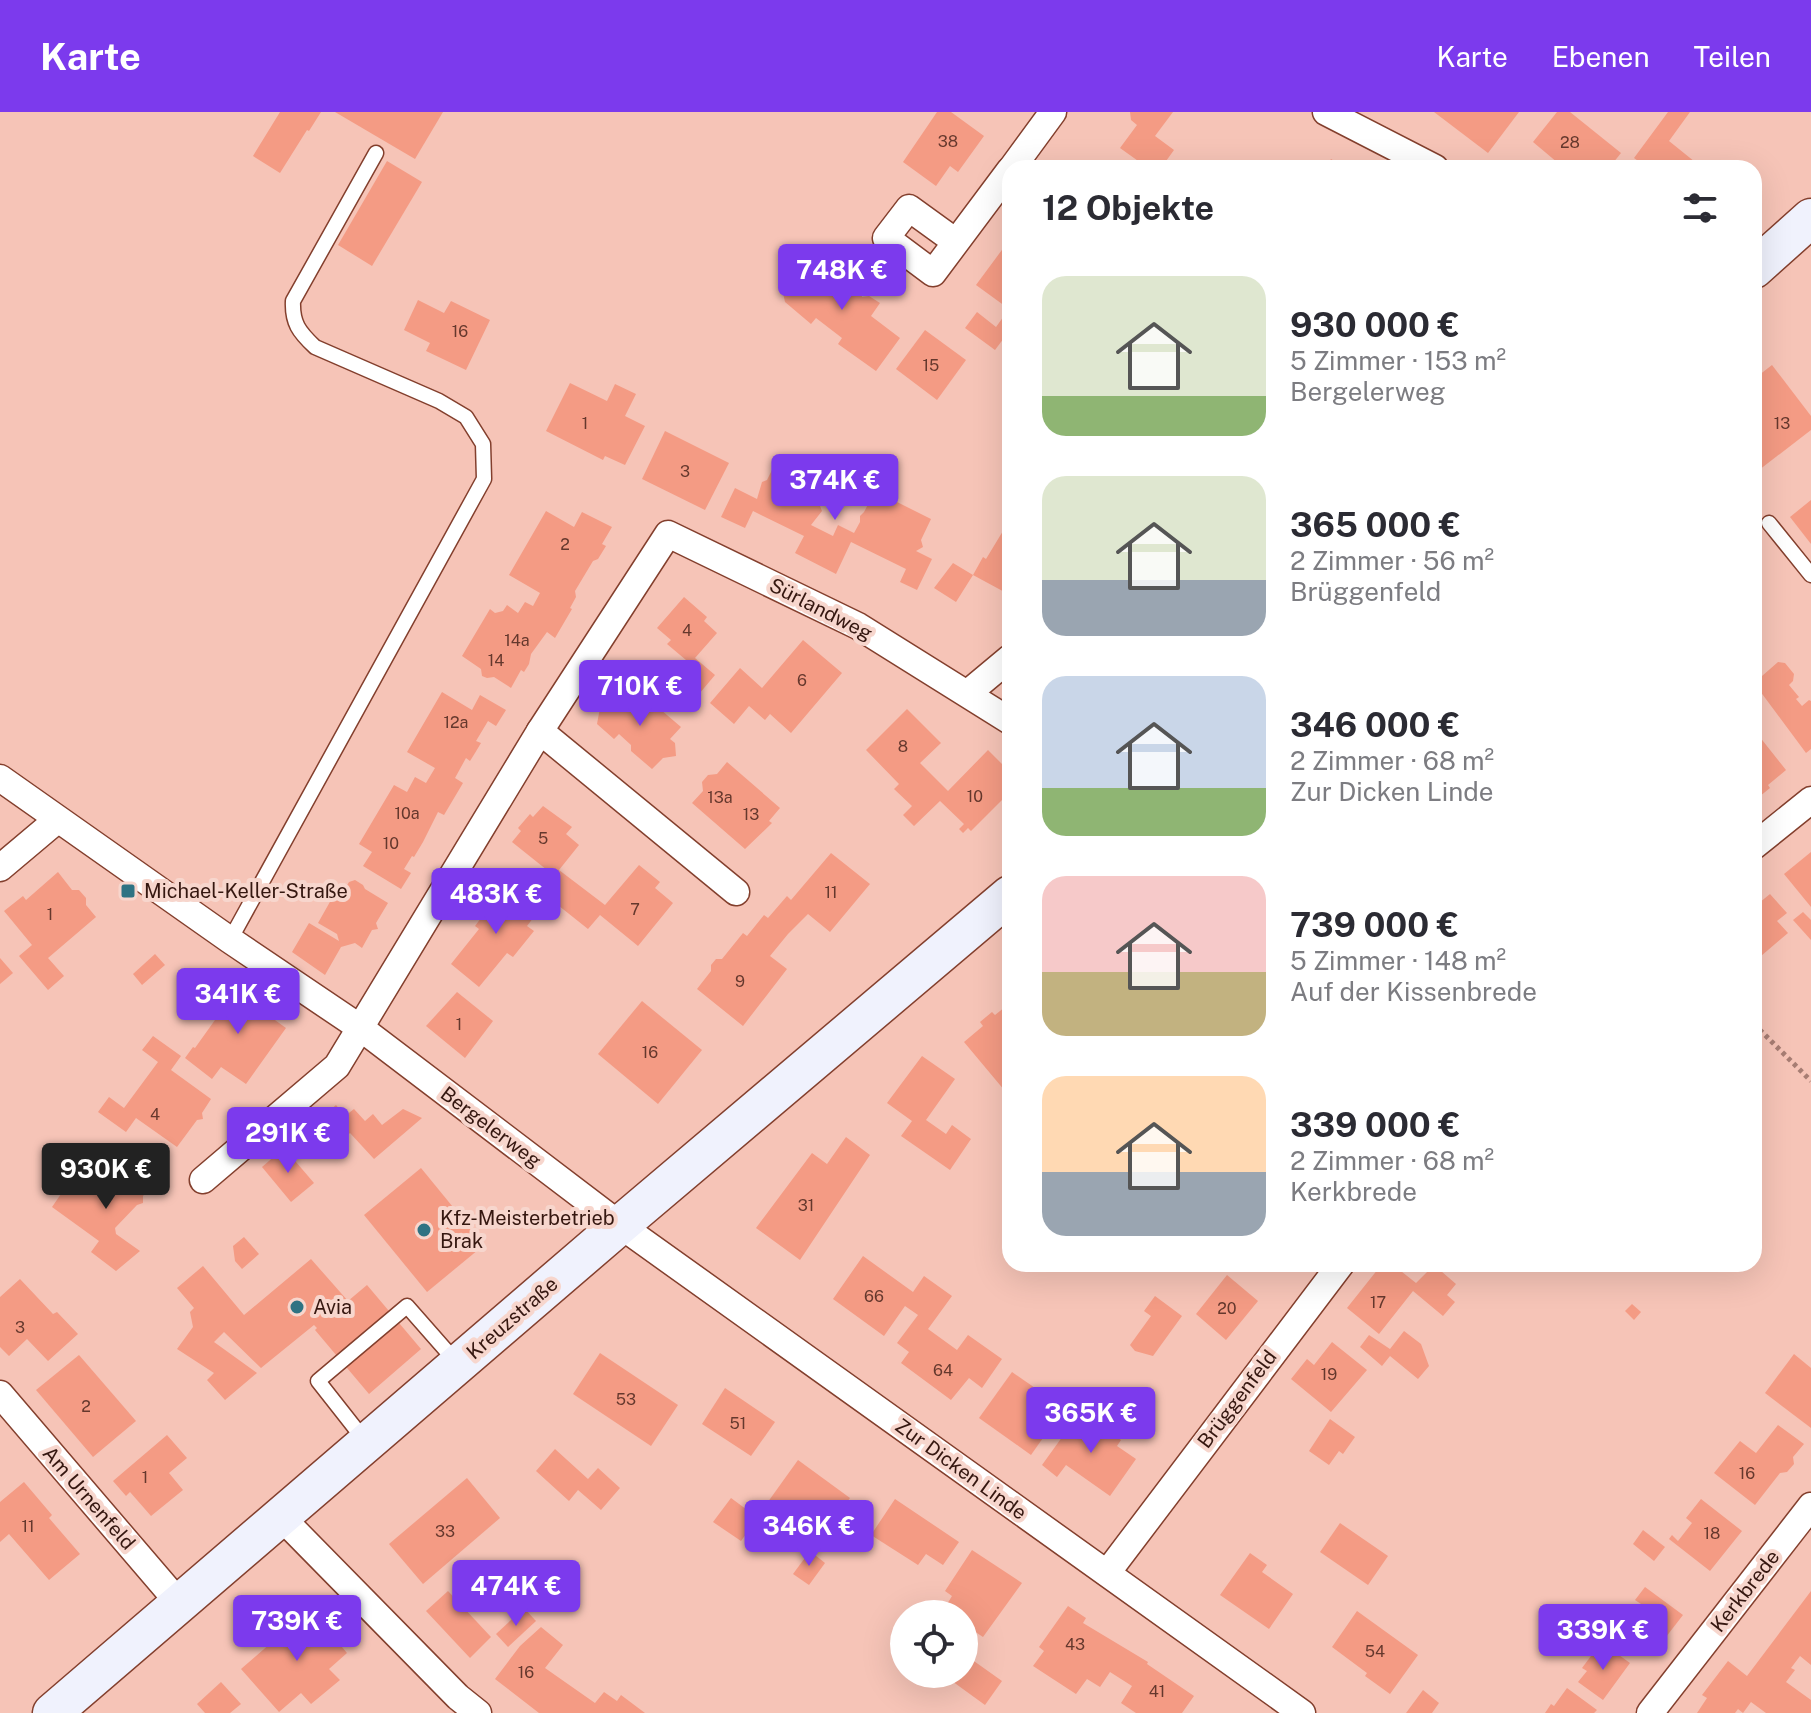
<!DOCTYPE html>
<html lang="de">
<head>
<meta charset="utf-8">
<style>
  :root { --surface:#fff; --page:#f2f2f3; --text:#2b2b33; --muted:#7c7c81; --accent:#7c3aed }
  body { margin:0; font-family:"Public Sans",sans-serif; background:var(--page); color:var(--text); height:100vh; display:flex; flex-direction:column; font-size:30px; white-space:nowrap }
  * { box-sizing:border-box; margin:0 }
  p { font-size:26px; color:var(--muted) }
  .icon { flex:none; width:44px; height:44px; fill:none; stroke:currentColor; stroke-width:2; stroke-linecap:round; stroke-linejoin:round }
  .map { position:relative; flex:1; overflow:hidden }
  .side { position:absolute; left:1002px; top:48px; width:760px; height:1112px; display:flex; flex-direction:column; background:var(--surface); border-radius:24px; box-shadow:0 8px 32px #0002 }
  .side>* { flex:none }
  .tools { position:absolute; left:890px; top:1488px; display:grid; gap:16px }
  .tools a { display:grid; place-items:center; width:88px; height:88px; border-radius:50%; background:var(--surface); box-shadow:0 8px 32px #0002; font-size:40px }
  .price { position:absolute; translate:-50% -68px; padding:0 18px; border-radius:8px; background:var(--accent); color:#fff; font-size:26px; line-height:52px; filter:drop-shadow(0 2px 4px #0008) }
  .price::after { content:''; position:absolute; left:50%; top:48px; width:24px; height:18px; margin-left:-12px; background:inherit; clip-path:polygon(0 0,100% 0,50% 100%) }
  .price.active { background:#222; color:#fff }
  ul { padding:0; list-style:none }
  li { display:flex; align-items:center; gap:24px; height:200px; padding:0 40px }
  li span { display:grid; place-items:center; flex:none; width:224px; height:160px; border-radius:24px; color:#555 }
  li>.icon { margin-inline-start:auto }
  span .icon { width:96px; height:96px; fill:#fffc; stroke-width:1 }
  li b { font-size:34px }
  h2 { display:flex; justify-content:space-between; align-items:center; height:96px; padding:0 40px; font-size:34px }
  header { display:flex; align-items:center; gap:48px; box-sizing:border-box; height:112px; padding:0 40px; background:var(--accent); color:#fff }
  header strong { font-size:38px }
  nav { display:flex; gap:44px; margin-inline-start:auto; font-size:28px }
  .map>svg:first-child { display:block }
</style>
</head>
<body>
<header>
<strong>Karte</strong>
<nav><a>Karte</a><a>Ebenen</a><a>Teilen</a></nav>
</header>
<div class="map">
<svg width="1811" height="1601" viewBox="0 0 1811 1601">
  <rect width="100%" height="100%" fill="#f6c4b7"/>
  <g fill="#f49b84">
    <path d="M321,0L309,19L307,18L280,61L253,44L280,0Z"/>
    <path d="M335,0H443L415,47Z"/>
    <path d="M937,0H951L984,24L958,60L950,54L936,74L903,50Z"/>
    <path d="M1130,0H1173L1155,24L1174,38L1161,56H1148L1120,36L1137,13L1131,8Z"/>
    <path d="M1434,0H1519L1488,41Z"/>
    <path d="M1557,0H1570L1621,41L1609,56H1564L1533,30Z"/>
    <path d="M1668,0H1690L1669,29L1700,54L1699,56H1648L1634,46Z"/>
    <path d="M1331,47L1345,56H1326Z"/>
    <path d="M387,49L422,70L372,154L338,133Z"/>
    <path d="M1010,127V224L1007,222L995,238L965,216L977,200L996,215L1009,197L976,173Z"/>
    <path d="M813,149L830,162L855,158L857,177H861L862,185L869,184L880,191L871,204L900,226L876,259L838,232L842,226L816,206L811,212L785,190L783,181L787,172L792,166L798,170Z"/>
    <path d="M418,188L444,201L451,189L490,208L466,258L426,239L430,231L404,218Z"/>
    <path d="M925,218L966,248L937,288L896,257Z"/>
    <path d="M1772,253L1811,304V318L1759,358L1754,352V267Z"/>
    <path d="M570,271L607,289L615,272L636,282L625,304L645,314L625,353L605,344L603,348L546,319Z"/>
    <path d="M665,319L729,351L705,398L642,367Z"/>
    <path d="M778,346L797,356L801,346L817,353L812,363L831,373L820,394L822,399L811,413L833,424L838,413L854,421L860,410V404L864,400L875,379L931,407L921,428L923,435L916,439L932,447L917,478L900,470L906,457L851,430L836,462L795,441L804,424L753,399L745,416L721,405L735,376L757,387L762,370L767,368Z"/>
    <path d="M1811,388V432L1790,405Z"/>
    <path d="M546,399L574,415L582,400L612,415L602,432L606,434L598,447L593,449L575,479L576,485L570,496L572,497L555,526L547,520L531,542L529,552L524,560L521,558L511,576L494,565L487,566L482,564L481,557L462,544L490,497L495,501L503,499L507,493L518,501L525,490L533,494L540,481L509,463Z"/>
    <path d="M1006,414L1010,417V483L973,463L956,490L934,476L953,451L973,463L983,445L986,447Z"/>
    <path d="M684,485L707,505L704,509L717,521L695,546L715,563L699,582L674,560L686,548L667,532L671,528L657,516Z"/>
    <path d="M803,528L842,561L791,621L770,602L765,608L749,594L734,612L710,591L740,556L762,576Z"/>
    <path d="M1778,550L1785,551L1794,562L1793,569L1789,573L1799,585L1796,587L1802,594L1809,588L1811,589V637L1806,641L1754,571Z"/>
    <path d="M616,577L639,597L647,586L681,615L670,627L675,631L676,644L663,646L652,657L631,639V633L619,622L614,627L597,612L600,596Z"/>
    <path d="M442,580L472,598L480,583L506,598L496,614L488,609L476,629L481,631L475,641L470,649L466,646L455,666L463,671L444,703L438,700L423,730L414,745L412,744L404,757L411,761L401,777L363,754L372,740L359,732L394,673L407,680L415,665L426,671L435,656L407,640Z"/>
    <path d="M907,597L941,631L920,651L948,679L988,638L1010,660V680L971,719L968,716L963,721L959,717L964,712L940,689L914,714L903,703L912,694L894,677L899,672L866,638Z"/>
    <path d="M1759,624L1786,658L1768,673L1770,676L1754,689V628Z"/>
    <path d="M727,650L780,696L769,709L772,711L745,737L692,691L703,679L702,670L708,663L717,662Z"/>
    <path d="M543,694L572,715L566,722L579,733L559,758L605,793L639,753L660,770L655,776L673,791L638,834L600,803L588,817L539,778L552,762L512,730L521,719L518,716L530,702L533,705Z"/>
    <path d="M1811,740V795L1784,762Z"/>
    <path d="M831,741L870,772L830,820L808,802L788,822L770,844L787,857L743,914L697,877L711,859V853L716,847H722L743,821L747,824L764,803L768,806L787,784L791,788Z"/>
    <path d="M58,760L72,778H79L86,786V793L96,805L48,846L64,864L48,878L19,844L32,833L4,799L23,784L26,788Z"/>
    <path d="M355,768L363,773L365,777L388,791L376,811L378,817L372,818L362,836L355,831L341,835L325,863L292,840L309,811L339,829L337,822L318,811L331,788L339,786L349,770Z"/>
    <path d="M502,773L537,801L527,814L534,819L513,845L507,841L479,875L451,852L479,817L475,814L484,802L480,799Z"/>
    <path d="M1770,782L1787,801L1777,809L1788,821L1754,850V795Z"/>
    <path d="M1803,800L1811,808V828L1793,808Z"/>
    <path d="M155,842L165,853L142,873L133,862Z"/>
    <path d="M0,846L13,861L0,872Z"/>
    <path d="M242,867L270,886L261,898L286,916L246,972L221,955L212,967L185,946L193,935L195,936L235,880L234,878Z"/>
    <path d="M457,880L493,909L465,946L426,914Z"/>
    <path d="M642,889L702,938L658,992L598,942Z"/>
    <path d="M1010,891V985L964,930L983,914L980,910L992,900L995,903Z"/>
    <path d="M153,924L181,944L171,958L211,987L202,1001L203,1007L197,1008L177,1035L136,1006L126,1020L98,1000L109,985L124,996L158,950L142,938Z"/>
    <path d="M922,944L955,967L926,1008L946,1022L952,1013L971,1027L950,1058L901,1024L912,1009L887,991Z"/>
    <path d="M336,993L345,1004L354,997L365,1009L373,1002L382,1013L403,997L422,1006L374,1047L350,1021L334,1035L314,1012Z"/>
    <path d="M846,1025L870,1043L800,1148L756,1116L812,1041L827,1052Z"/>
    <path d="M284,1036L314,1071L291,1090L262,1055Z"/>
    <path d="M119,1044L127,1051L128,1057L154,1069L143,1084V1091L137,1093L115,1116L116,1122L140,1139L116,1159L91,1140L99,1129L52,1095L70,1069L91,1083L103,1063L107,1062Z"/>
    <path d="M421,1056L484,1133L427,1180L364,1103Z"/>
    <path d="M244,1125L259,1142L242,1157L235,1149L233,1134Z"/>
    <path d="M863,1144L913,1180L924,1164L952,1184L928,1217L957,1238L968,1223L1002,1247L982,1276L969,1266L951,1288L901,1251L909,1240L897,1231L918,1203L905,1194L884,1224L833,1187Z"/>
    <path d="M311,1147L348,1189L367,1173L421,1237L369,1282L315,1218L317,1216L314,1213L261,1256L224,1220L214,1230L257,1261L225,1288L207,1268L214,1261L177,1237L193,1215L190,1200L194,1196L177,1176L203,1154L244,1203Z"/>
    <path d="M1382,1152H1392L1416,1171L1434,1153L1456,1172L1447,1183L1455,1190L1443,1204L1413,1179L1379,1222L1347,1196Z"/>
    <path d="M1227,1163L1258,1189L1226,1228L1196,1202Z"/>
    <path d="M20,1167L53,1202L57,1200L78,1222L48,1249L27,1227L9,1244L0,1235V1185Z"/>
    <path d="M1155,1184L1182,1204L1153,1244L1135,1239L1130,1233L1151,1204L1144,1199Z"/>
    <path d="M1632,1192L1641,1200L1634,1208L1625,1199Z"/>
    <path d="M1404,1219L1421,1232L1429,1254L1418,1267L1390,1244L1382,1254L1360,1235L1369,1223L1390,1237Z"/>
    <path d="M1332,1230L1367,1258L1331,1300L1291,1267L1307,1247L1314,1253Z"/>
    <path d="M600,1241L678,1293L651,1334L573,1282Z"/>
    <path d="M1794,1242L1811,1256V1316L1765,1281Z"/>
    <path d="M79,1243L136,1309L93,1345L36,1278Z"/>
    <path d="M1012,1260L1064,1296L1031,1343L979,1306Z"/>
    <path d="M725,1276L775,1310L751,1344L702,1312Z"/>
    <path d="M1078,1303L1083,1307L1089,1305L1095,1318L1099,1313L1121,1328L1117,1334L1136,1347L1110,1384L1066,1353L1057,1365L1042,1353Z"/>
    <path d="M1330,1307L1355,1325L1343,1342L1339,1339L1329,1353L1309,1339Z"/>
    <path d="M1778,1313L1804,1332L1793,1345L1794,1352L1787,1360L1780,1361L1755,1393L1714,1361L1740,1329L1756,1341Z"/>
    <path d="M167,1323L187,1346L169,1361L183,1378L151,1404L130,1380L126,1384L113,1369Z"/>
    <path d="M555,1337L588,1367L598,1356L620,1376L601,1398L578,1378L569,1389L536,1359Z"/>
    <path d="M798,1348L850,1386L817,1432L765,1394Z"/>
    <path d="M467,1366L500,1406L423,1472L389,1432Z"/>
    <path d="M24,1370L52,1403L49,1406L80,1442L49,1468L9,1422L0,1430V1390Z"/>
    <path d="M731,1386L758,1406L741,1429L713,1410Z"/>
    <path d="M895,1387L959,1430L943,1453L926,1442L918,1453L871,1423Z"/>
    <path d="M1701,1387L1742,1419L1710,1459L1669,1427L1672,1423L1678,1429L1692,1411L1686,1406Z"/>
    <path d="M1340,1411L1388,1444L1368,1473L1320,1440Z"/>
    <path d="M1643,1418L1665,1435L1654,1449L1633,1432Z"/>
    <path d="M972,1438L1022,1471L983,1525L965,1513L964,1502H951L944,1497L952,1484L945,1479Z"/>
    <path d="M810,1439L825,1451L809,1473L793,1462Z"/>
    <path d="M1250,1441L1267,1453L1262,1460L1293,1482L1269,1517L1220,1483Z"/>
    <path d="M1645,1475L1683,1503L1652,1543L1621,1518L1641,1492L1635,1488Z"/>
    <path d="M448,1479L491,1525L470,1546L426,1499Z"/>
    <path d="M1811,1479V1553L1800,1544L1791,1556L1795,1558L1786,1570L1811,1588V1601H1766L1751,1590L1743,1601L1738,1597L1735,1601H1697L1707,1586L1702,1583L1728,1549L1747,1564Z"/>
    <path d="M1068,1494L1086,1506L1083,1511L1148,1550L1147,1552L1194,1584L1182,1601H1136L1121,1591L1132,1574L1110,1560L1100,1575L1087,1567L1076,1582L1033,1554L1044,1539L1039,1535Z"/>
    <path d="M524,1496L536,1509L508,1535L496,1522Z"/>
    <path d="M310,1497L347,1541L329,1557L340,1568L311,1592L301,1581L279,1600L241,1557Z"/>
    <path d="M1357,1499L1418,1543L1390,1582L1365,1564L1367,1561L1332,1535Z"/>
    <path d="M541,1515L563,1533L545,1556L595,1591L604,1580L617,1589L621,1583L645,1601H539L495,1567L520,1534Z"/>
    <path d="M1605,1533L1630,1551L1603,1588L1578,1570L1587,1559L1582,1556L1594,1540L1598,1542Z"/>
    <path d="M964,1542L1002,1569L985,1593L945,1564L946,1562H964Z"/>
    <path d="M221,1570L241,1592L230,1601H205L197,1592Z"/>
    <path d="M1567,1576L1597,1598L1594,1601H1545L1551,1592L1554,1594Z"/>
    <path d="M1423,1578L1439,1591L1432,1601H1406Z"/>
  </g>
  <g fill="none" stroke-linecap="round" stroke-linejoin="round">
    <g stroke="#833f2d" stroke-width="17">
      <g id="lane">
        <path d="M1769,411L1811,463"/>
        <path d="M230,828L484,367L483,332L466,305L439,289L315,235C299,220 292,211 293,189L376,41"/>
        <path d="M366,1330L318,1269L407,1194L458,1252"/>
      </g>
    </g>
    <g stroke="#833f2d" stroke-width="29">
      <g id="street">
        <path d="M1326,0L1435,56"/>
        <path d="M1012,56L1053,0"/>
        <path d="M956,130L909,96L886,126L933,161L1010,58"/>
        <path d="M968,581L1010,546"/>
        <path d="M540,619L736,780"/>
        <path d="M0,666L230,828L362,917L620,1113L1302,1601"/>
        <path d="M1754,734L1811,688"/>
        <path d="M0,756L57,708"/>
        <path d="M203,1068L337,954L540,619L668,422L858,514L1010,609"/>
        <path d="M0,1282L179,1491"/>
        <path d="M281,1405L458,1585L478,1601"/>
        <path d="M1107,1461L1341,1152"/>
        <path d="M1650,1601L1811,1394"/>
      </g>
    </g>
    <g stroke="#833f2d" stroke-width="41">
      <g id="secondary">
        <path d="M1754,157L1811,106"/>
        <path d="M52,1601L620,1113L1010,783"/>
      </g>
    </g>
    <path stroke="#a77d73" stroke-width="5" stroke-dasharray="4 4" stroke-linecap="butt" d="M1754,912L1811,969"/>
    <use href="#lane" stroke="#fff" stroke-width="14"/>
    <use href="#street" stroke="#fff" stroke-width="26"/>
    <use href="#secondary" stroke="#f0f2fd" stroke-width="38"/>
  </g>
  <g fill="#2f7383" stroke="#f7d6cd" stroke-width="3">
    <rect x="120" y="771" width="16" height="16" rx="4"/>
    <circle cx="424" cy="1118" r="8"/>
    <circle cx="297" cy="1195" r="8"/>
  </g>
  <g text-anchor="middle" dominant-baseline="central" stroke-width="8" stroke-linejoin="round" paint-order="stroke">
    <g font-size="16" fill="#65382d">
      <text x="948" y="29">38</text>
      <text x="1570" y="30">28</text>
      <text x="460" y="219">16</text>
      <text x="931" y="253">15</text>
      <text x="585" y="311">1</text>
      <text x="1782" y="311">13</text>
      <text x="685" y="359">3</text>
      <text x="565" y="432">2</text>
      <text x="687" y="518">4</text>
      <text x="517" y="528">14a</text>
      <text x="496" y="548">14</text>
      <text x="802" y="568">6</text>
      <text x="456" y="610">12a</text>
      <text x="903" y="634">8</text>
      <text x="975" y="684">10</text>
      <text x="720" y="685">13a</text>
      <text x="407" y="701">10a</text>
      <text x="751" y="702">13</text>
      <text x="543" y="726">5</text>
      <text x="391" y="731">10</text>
      <text x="831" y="780">11</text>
      <text x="635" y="797">7</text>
      <text x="50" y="802">1</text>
      <text x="740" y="869">9</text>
      <text x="459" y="912">1</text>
      <text x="650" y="940">16</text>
      <text x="155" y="1002">4</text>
      <text x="806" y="1093">31</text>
      <text x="874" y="1184">66</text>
      <text x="1378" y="1190">17</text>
      <text x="1227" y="1196">20</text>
      <text x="20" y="1215">3</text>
      <text x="943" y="1258">64</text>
      <text x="1329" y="1262">19</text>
      <text x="626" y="1287">53</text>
      <text x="86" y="1294">2</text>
      <text x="738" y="1311">51</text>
      <text x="1747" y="1361">16</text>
      <text x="145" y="1365">1</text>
      <text x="28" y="1414">11</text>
      <text x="445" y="1419">33</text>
      <text x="1712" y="1421">18</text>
      <text x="1075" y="1532">43</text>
      <text x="1375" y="1539">54</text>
      <text x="526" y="1560">16</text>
      <text x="1157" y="1579">41</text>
    </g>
    <g font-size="20" fill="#351710" stroke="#f7d6cd">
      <text transform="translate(821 497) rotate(27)">Sürlandweg</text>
      <text transform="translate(491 1015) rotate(37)">Bergelerweg</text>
      <text transform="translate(512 1206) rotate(-41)">Kreuzstraße</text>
      <text transform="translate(1237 1287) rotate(-53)">Brüggenfeld</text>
      <text transform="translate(961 1357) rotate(36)">Zur Dicken Linde</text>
      <text transform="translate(89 1386) rotate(49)">Am Urnenfeld</text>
      <text transform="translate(1745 1479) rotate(-52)">Kerkbrede</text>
    </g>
    <g font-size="20" fill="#351710" stroke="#f7d6cd" text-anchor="start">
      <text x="144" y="779">Michael-Keller-Straße</text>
      <text x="440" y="1106">Kfz-Meisterbetrieb<tspan x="440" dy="23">Brak</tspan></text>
      <text x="313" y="1195">Avia</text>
    </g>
  </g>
</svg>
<div class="tools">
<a><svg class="icon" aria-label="locate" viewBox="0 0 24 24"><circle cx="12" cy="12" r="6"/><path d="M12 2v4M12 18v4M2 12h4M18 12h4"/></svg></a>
</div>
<b class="price" style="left:842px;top:200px">748K €</b>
<b class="price" style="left:835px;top:410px">374K €</b>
<b class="price" style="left:640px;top:616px">710K €</b>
<b class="price" style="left:496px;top:824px">483K €</b>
<b class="price" style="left:238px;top:924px">341K €</b>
<b class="price" style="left:288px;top:1063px">291K €</b>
<b class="price active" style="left:106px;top:1099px">930K €</b>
<b class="price" style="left:1091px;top:1343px">365K €</b>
<b class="price" style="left:809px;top:1456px">346K €</b>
<b class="price" style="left:516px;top:1516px">474K €</b>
<b class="price" style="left:297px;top:1551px">739K €</b>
<b class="price" style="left:1603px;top:1560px">339K €</b>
<section class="side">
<h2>12 Objekte<svg class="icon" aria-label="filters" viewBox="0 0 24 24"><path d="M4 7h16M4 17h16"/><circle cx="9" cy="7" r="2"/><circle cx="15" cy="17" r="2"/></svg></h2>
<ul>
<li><span style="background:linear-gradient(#dfe7d0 75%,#8fb573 0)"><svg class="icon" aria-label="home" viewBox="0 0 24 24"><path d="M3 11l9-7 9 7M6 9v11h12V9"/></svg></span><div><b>930 000 €</b><p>5 Zimmer · 153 m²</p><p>Bergelerweg</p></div></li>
<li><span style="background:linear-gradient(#dfe7d0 65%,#9aa5b1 0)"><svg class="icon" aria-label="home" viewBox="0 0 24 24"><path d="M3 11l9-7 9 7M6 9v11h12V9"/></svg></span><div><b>365 000 €</b><p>2 Zimmer · 56 m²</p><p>Brüggenfeld</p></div></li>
<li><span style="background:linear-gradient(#c9d6e8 70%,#8fb573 0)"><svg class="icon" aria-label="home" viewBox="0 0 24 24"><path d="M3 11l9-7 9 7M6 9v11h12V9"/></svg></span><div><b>346 000 €</b><p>2 Zimmer · 68 m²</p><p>Zur Dicken Linde</p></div></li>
<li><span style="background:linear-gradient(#f6c9c9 60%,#c2b280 0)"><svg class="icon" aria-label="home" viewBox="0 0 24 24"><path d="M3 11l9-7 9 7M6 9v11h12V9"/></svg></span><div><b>739 000 €</b><p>5 Zimmer · 148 m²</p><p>Auf der Kissenbrede</p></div></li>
<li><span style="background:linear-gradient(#ffd9b3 60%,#9aa5b1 0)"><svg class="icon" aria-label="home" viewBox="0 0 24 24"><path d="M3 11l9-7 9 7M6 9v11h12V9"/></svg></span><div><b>339 000 €</b><p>2 Zimmer · 68 m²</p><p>Kerkbrede</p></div></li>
</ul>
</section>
</div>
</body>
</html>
